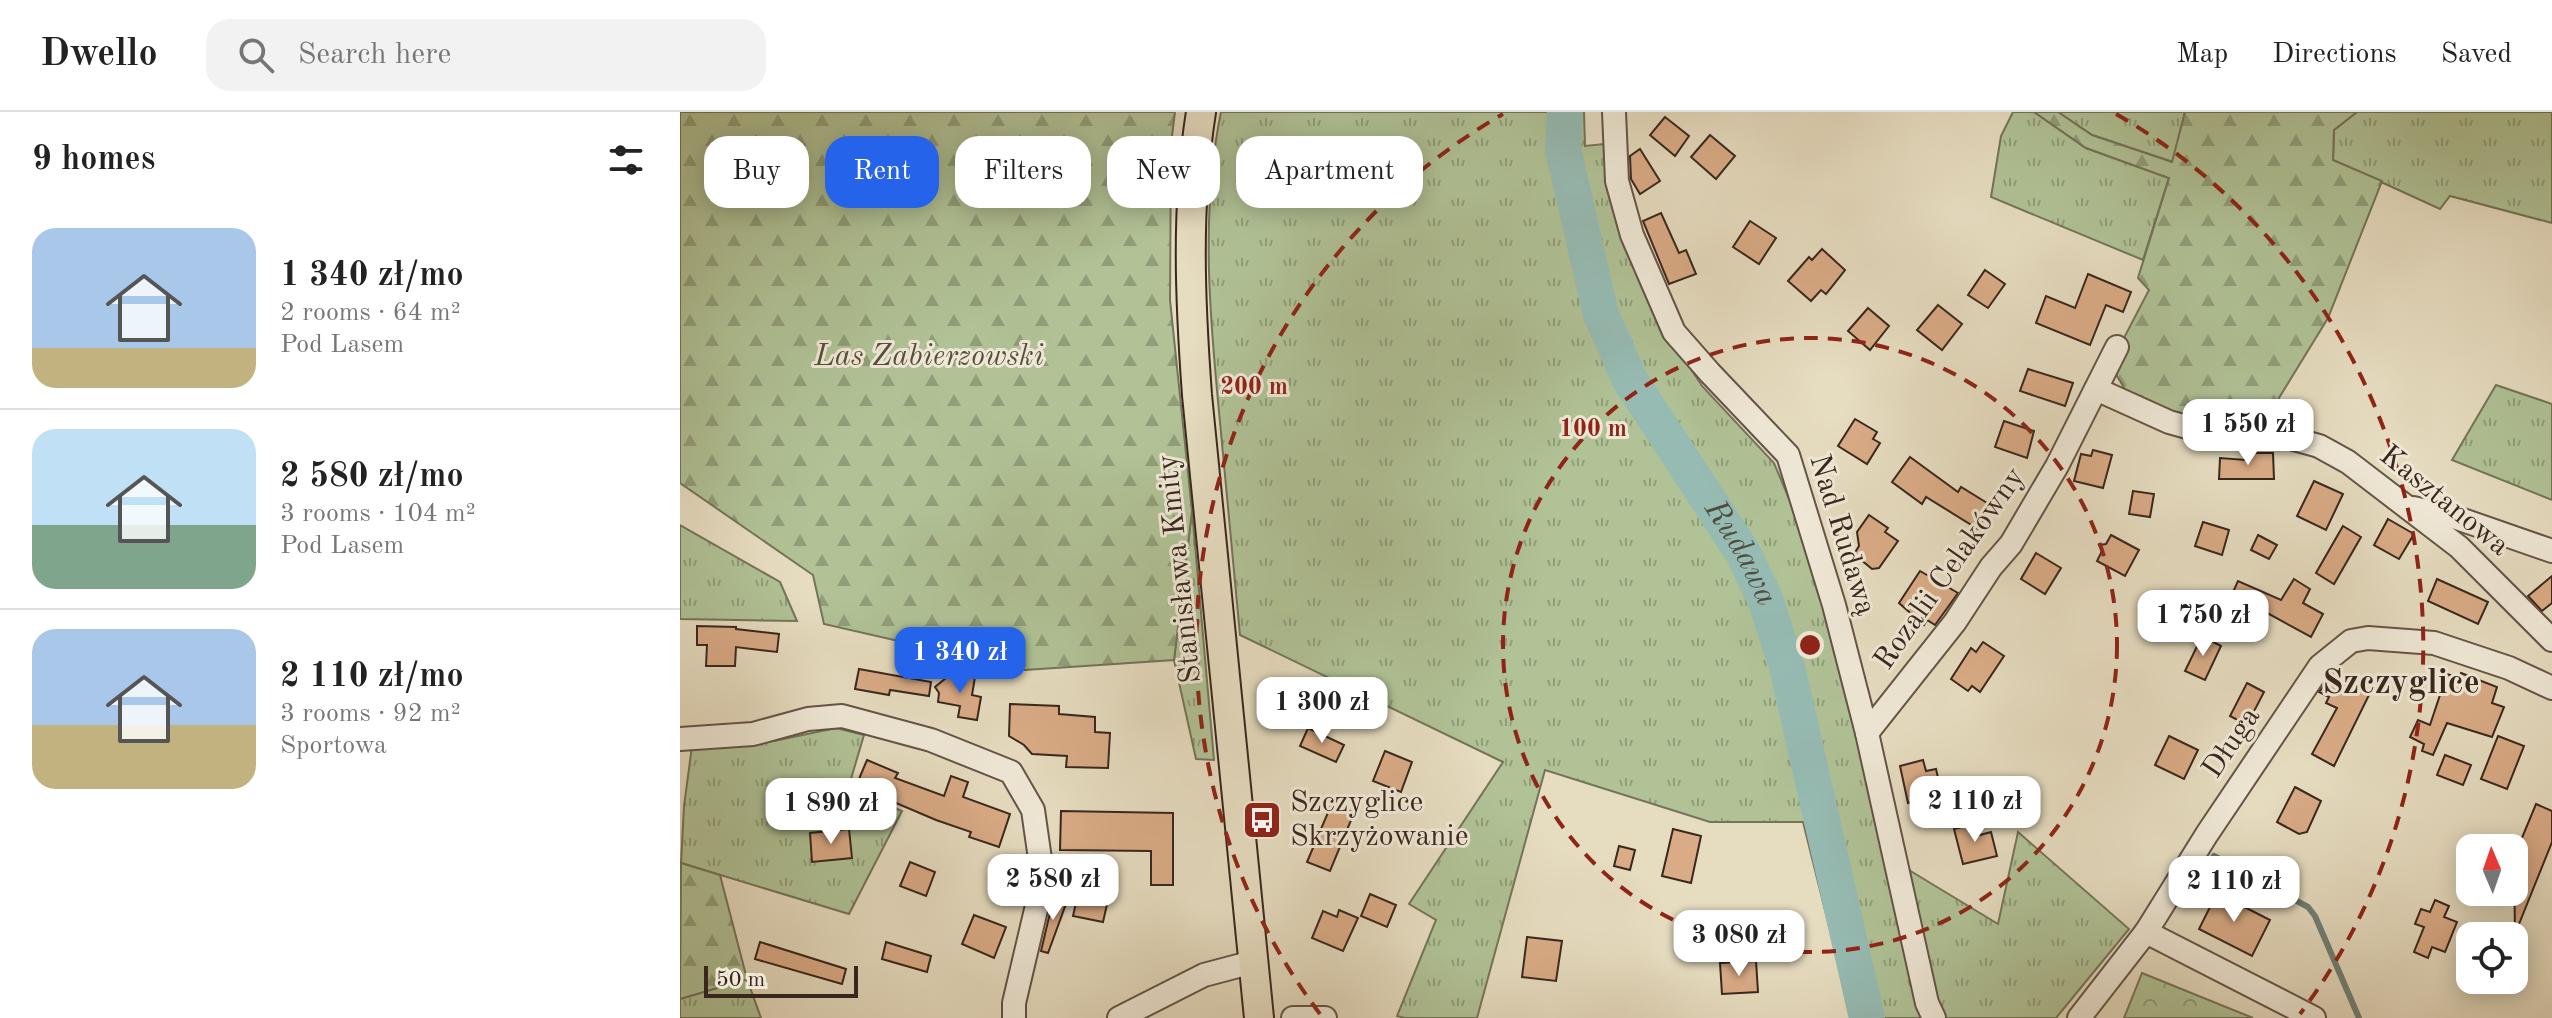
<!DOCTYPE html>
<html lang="en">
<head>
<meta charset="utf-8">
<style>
  :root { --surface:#fff; --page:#f2f2f2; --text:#222; --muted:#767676; --line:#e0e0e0; --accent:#2563eb }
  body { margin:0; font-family:"Old Standard TT",serif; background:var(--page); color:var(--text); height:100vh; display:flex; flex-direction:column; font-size:30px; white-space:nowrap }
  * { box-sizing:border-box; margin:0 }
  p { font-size:26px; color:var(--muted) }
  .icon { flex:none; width:44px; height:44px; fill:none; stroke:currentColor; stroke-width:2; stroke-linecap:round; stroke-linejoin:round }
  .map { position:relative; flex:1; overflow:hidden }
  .panel { display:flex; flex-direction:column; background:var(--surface); width:680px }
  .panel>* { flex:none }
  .banner { position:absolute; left:24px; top:24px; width:760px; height:72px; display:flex; gap:16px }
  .needle { width:52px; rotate:358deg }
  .fabs { position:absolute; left:1776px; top:722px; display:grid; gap:16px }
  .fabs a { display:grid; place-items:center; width:72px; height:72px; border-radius:16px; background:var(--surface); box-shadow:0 4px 20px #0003; font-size:40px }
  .scale { position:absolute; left:24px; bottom:20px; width:154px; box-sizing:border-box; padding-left:8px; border:4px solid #39271d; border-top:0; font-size:22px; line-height:28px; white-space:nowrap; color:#39271d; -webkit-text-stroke:6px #efe8d6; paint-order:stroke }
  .price { position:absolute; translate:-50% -68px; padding:0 18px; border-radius:16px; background:#fff; color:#222; font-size:26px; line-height:52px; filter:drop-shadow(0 2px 4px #0008) }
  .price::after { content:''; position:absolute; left:50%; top:48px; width:24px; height:18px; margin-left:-12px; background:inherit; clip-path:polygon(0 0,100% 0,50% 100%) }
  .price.selected { background:var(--accent); color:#fff }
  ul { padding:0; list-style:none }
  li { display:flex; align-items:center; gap:24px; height:200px; padding:0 32px }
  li+li { border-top:2px solid var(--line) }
  li span { display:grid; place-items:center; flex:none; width:224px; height:160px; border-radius:24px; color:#555 }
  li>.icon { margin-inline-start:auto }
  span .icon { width:96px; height:96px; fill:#fffc; stroke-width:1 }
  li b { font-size:34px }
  h2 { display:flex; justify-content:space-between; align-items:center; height:96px; padding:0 32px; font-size:34px }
  .tag { padding:0 28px; border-radius:24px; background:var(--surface); box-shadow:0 4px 20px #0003; font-size:28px; line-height:72px }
  .tag.selected { background:var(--accent); color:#fff }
  header { display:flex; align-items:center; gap:48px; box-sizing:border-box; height:112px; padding:0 40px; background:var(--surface); border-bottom:2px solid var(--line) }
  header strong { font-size:38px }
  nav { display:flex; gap:44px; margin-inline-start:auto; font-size:28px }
  .search { width:560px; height:72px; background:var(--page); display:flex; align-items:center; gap:20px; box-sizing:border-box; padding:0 28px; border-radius:24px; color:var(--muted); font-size:30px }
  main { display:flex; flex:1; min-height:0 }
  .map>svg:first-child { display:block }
</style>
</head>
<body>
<header>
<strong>Dwello</strong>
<div class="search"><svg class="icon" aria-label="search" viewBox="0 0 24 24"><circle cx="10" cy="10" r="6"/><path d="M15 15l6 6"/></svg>Search here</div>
<nav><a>Map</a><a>Directions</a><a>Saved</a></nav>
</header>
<main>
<section class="panel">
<h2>9 homes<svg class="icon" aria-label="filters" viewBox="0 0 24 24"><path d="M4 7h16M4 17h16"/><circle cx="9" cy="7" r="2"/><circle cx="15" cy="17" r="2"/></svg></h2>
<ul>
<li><span style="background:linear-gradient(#a9c7e8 75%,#c2b280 0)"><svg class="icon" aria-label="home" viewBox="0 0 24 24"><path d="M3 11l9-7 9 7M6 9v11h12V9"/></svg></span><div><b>1 340 zł/mo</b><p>2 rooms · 64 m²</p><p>Pod Lasem</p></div></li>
<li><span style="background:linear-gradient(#bfe0f5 60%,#7fa58c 0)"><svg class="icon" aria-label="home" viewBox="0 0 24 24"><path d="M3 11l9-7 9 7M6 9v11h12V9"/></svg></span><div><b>2 580 zł/mo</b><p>3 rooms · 104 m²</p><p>Pod Lasem</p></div></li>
<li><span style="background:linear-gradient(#a9c7e8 60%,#c2b280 0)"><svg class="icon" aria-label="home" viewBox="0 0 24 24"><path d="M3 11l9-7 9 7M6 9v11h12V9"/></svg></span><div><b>2 110 zł/mo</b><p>3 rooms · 92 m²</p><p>Sportowa</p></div></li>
</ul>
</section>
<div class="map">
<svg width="1872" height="906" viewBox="0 0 1872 906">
  <defs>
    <pattern id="grass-tufts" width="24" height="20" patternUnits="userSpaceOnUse" patternTransform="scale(2)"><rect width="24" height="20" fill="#b0c296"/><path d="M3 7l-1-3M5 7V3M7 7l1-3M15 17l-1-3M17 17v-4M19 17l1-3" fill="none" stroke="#909e7a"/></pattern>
    <pattern id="forest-firs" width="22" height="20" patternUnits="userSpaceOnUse" patternTransform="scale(2)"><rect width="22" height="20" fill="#b0c296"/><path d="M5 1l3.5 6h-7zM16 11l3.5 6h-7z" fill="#909e7a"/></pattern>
    <pattern id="park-crowns" width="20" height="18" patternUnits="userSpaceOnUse" patternTransform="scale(2)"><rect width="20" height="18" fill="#b0c296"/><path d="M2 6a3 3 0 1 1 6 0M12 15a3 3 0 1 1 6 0" fill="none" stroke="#909e7a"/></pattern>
  </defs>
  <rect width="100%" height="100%" fill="#e6dcc0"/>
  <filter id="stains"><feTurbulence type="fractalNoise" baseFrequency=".0025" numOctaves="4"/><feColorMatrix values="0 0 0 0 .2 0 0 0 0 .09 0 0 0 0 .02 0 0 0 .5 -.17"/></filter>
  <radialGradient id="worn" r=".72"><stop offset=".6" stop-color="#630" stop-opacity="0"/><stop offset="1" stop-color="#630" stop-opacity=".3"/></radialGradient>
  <g fill="url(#grass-tufts)" stroke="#74745a" stroke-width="2">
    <path d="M541,0H904L905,34L924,32L985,217L1022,274L1094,351L1121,415L1157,527L1248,906H1172L1123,710H1030L865,658L797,906H725L717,904L756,808L729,792L823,650L560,523C553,452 547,381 540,310C530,208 520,102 541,0Z"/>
    <path d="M1333,0H1354L1406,36L1489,66L1463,148L1311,85L1321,24Z"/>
    <path d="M1378,0H1505L1493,50L1412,23Z"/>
    <path d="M1677,0H1872V111L1770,84L1760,97L1653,48L1654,18Z"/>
    <path d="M1816,273L1872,292V388L1772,348Z"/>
    <path d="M512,399L534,648L516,647L494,548Z"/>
    <path d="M0,413L100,470L117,509L0,507Z"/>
    <path d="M156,616L184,623L168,677L222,699L169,802L1,751L4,694L12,634L94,629Z"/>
    <path d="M1338,720L1449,817L1376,906H1264L1255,888L1224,755L1318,812Z"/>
    <path d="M67,867L81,906H0V887Z"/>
  </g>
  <g fill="url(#forest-firs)" stroke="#74745a" stroke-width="2">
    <path d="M0,0H495L491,32L490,188L512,399L494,548L345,558L144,512L133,463L0,371Z"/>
    <path d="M1354,0H1378L1412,23L1492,50L1505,0H1677L1654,18L1653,48L1702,69L1648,206L1583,312L1495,304L1446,279L1437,264L1433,247L1469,178L1458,166L1489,66L1406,36Z"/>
    <path d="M1,751L40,763L67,867L0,887Z"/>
  </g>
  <path fill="url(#park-crowns)" stroke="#74745a" stroke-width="2" d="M1462,861L1573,906H1444Z"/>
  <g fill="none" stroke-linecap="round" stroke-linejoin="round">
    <path stroke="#718077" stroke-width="6" d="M1534,744L1628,795L1635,804L1679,906"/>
    <path stroke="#96bbb3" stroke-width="36" id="s1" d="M885,0L883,37L921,203L950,268L1063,441L1085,487L1107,555L1187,906"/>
  </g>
  <g fill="#d9ab86" stroke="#39271d" stroke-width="2">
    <path d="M985,5L1009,24L995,44L970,23Z"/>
    <path d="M1030,23L1055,44L1036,67L1011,45Z"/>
    <path d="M960,37L980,69L960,82L951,67L950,44Z"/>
    <path d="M981,101L999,141L1006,138L1016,162L989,172L963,109Z"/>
    <path d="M1070,109L1096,126L1079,152L1053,135Z"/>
    <path d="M1142,137L1165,158L1146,182L1141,178L1131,189L1108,169L1129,145L1132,148Z"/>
    <path d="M1305,158L1325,172L1308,196L1288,183Z"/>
    <path d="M1408,162L1451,180L1443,200L1426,193L1410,233L1356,211L1366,184L1395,196Z"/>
    <path d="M1258,193L1282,212L1262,238L1237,218Z"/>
    <path d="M1188,196L1209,214L1190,238L1168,219Z"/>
    <path d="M1348,257L1393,271L1385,294L1340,279Z"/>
    <path d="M1175,307L1197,320L1193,327L1200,331L1187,352L1158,334Z"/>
    <path d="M1324,309L1354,319L1347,346L1315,335Z"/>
    <path d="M1413,338L1432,343L1423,376L1394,369L1401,342L1411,344Z"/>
    <path d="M1566,341H1593L1594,367H1539L1540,346L1566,348Z"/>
    <path d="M1230,345L1278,380L1281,375L1312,394L1298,417L1246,385L1242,392L1212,370Z"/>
    <path d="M1634,369L1663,382L1646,418L1617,404Z"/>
    <path d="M1453,379L1474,382L1470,405L1449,402Z"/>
    <path d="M1189,403L1208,416L1205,420L1218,429L1199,456L1192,457L1174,442L1179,434L1177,420Z"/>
    <path d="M1708,407L1734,422L1719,447L1694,433Z"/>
    <path d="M1523,410L1549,418L1542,443L1515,434Z"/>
    <path d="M1663,414L1681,425L1654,472L1636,461Z"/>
    <path d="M1431,423L1459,438L1445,464L1417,449L1422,439L1419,433L1426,432Z"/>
    <path d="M1578,423L1597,433L1589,447L1571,438Z"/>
    <path d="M1356,441L1381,456L1365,482L1341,467Z"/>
    <path d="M1240,459L1278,481L1255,513L1247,508L1244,513L1219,491Z"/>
    <path d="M1872,464V491L1862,499L1848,484Z"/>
    <path d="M1614,467L1630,477L1623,491L1643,502L1631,525L1580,497L1577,505L1548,491L1558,469L1601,488Z"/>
    <path d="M1757,467L1808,490L1798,512L1748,489Z"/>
    <path d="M17,514L56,515V517L99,522L97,540L56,535L55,554H26L27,533H17Z"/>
    <path d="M1522,524L1541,534L1525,568L1505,559Z"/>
    <path d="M1303,530L1324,544L1300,580L1292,574L1288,579L1271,567L1291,536L1296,540Z"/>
    <path d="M179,557L251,570L249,584L210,578L209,583L175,577Z"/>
    <path d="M272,561L295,565L292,583L301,585L297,608L278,605L280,594L258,590L259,581L255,575Z"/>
    <path d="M1781,561L1817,575L1812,591L1824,595L1812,625L1767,611L1753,643L1742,639L1744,632L1730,625L1738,608L1750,613L1767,562L1779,566Z"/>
    <path d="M1653,562L1690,581L1654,654L1632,642L1657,596L1646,591L1649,585L1639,580Z"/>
    <path d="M1567,571L1584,580L1567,613L1550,604Z"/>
    <path d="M330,592L379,594V602L415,605V620L430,621L428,656L386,655L387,644L352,642L344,633L329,624Z"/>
    <path d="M628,616L664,633L656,650L620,634Z"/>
    <path d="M1489,624L1518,638L1504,667L1475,653Z"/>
    <path d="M1818,624L1844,634L1827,677L1801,667Z"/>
    <path d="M705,639L732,650L721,680L693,669Z"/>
    <path d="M1765,643L1791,653L1783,673L1757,663Z"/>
    <path d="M187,648L218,661L215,666L264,684L271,664L288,670L283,685L330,702L319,735L289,725L291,720L256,708L176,674Z"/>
    <path d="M1243,648L1246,659L1256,657L1262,683L1228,691L1220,654Z"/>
    <path d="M1615,675L1641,689L1627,720L1619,722L1597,710Z"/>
    <path d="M652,691L674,701L650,759L627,750Z"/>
    <path d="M1856,692L1872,699V730L1835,822L1834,745Z"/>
    <path d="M381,699L493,701V773H471V739L380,738Z"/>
    <path d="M1297,711L1300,723L1311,720L1317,744L1283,752L1274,717Z"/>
    <path d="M169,717L172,746L132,750L130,721Z"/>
    <path d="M993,717L1021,724L1011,771L982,764Z"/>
    <path d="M939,734L955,738L950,758L934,754Z"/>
    <path d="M230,750L255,760L246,784L220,774Z"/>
    <path d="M400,773L430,779L423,810L393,804Z"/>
    <path d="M1537,781L1590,808L1572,844L1519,817Z"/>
    <path d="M690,782L716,793L707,815L681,804Z"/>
    <path d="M374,784L387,789L368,841L361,839Z"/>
    <path d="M1755,788L1769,794L1764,805L1777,810L1765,840L1752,835L1748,846L1734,840L1744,815L1735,812L1741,797L1750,800Z"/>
    <path d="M659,798L678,806L663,839L632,826L643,799L657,805Z"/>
    <path d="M294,803L326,815L314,846L282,832Z"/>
    <path d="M847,825L882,829L876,869L842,865Z"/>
    <path d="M80,830L166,857L162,872L75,847Z"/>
    <path d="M206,830L251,844L247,860L202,847Z"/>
    <path d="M1076,849L1078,880L1042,882L1040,851Z"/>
  </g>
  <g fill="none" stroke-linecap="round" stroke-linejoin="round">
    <g stroke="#645446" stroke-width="26">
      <g id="minor">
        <path d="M934,0L937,69L952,123L994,220L1030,261L1108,343L1154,493L1187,621L1247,891L1254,906"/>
        <path d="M1416,277L1489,310L1521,319L1607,325L1639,334L1668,350L1779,435L1872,528"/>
        <path d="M1733,396L1777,406L1872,439"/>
        <path d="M1187,621L1275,510L1311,455L1331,432L1377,354L1437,235"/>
        <path d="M0,627L73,622L128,607L162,604L251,628L331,660L353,698L363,768L334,891V906"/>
        <path d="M1466,820L1634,906"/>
        <path d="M439,906L524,863L573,850"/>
        <path d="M613,906H645"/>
        <path d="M1399,906L1466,820L1527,722L1640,554L1671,529L1688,526L1754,531L1829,556L1872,576"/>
      </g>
    </g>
    <g stroke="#39271d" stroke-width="32">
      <path id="major" d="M521,0C506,95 510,188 517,283L579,906"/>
    </g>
    <use href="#minor" stroke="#efe8d6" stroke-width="22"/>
    <use href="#major" stroke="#e6dcc0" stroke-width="28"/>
  </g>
  <g fill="none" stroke="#8f2418" stroke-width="4" stroke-dasharray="14 10">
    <circle cx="1130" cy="533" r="307"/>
    <path d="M640 902A613 613 0 0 1 823 2M1436 2A613 613 0 0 1 1620 902"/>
  </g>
  <defs>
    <g id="bus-square" transform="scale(2)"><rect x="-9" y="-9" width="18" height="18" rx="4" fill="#8f2418" stroke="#efe8d6"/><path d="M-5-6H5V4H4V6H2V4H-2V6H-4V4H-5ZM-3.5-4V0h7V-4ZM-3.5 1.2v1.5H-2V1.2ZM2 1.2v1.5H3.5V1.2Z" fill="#fff"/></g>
  </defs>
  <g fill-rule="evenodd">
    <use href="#bus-square" x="582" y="708"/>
  </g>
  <g text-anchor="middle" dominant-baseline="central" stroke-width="6" stroke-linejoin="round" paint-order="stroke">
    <g font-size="30" font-style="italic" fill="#574e3b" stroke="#efe8d6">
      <text x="249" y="245">Las Zabierzowski</text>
    </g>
    <g font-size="30" fill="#39271d" stroke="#efe8d6">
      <text transform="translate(1764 389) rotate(39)">Kasztanowa</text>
      <text transform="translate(1162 423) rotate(73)">Nad Rudawą</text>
      <text transform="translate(500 457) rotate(-96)">Stanisława Kmity</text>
      <text transform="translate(1270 457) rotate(-55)">Rozalii Celakówny</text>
      <text transform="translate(1552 631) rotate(-56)">Długa</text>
    </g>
    <g font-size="30" fill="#39271d" stroke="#efe8d6" text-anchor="start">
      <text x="610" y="691">Szczyglice<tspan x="610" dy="34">Skrzyżowanie</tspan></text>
    </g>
    <g font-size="32" font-style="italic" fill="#504c42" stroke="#efe8d6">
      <text stroke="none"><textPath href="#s1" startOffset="484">Rudawa</textPath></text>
    </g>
    <g font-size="34" font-weight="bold" fill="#39271d" stroke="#efe8d6">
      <text x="1721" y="572">Szczyglice</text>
    </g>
  </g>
  <circle cx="1130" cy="533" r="12" fill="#8f2418" stroke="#efe8d6" stroke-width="4"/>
  <g font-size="24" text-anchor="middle" font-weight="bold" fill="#8f2418" stroke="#efe8d6" stroke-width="6" stroke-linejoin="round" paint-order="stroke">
    <text x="574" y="282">200 m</text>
    <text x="913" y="324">100 m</text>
  </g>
  <rect width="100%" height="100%" filter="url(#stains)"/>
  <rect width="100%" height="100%" fill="url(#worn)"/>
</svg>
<div class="fabs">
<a><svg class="needle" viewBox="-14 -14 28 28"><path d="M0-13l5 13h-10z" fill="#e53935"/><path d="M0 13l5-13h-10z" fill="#767676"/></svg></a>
<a><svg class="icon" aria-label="locate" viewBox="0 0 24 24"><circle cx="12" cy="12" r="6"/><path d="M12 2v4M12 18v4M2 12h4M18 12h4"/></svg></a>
</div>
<div class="scale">50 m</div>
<b class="price" style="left:1568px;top:355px">1 550 zł</b>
<b class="price" style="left:1523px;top:546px">1 750 zł</b>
<b class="price selected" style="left:280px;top:583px">1 340 zł</b>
<b class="price" style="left:642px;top:633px">1 300 zł</b>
<b class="price" style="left:1295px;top:732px">2 110 zł</b>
<b class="price" style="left:151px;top:734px">1 890 zł</b>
<b class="price" style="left:373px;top:810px">2 580 zł</b>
<b class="price" style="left:1554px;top:812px">2 110 zł</b>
<b class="price" style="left:1059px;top:866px">3 080 zł</b>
<div class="banner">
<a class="tag">Buy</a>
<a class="tag selected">Rent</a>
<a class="tag">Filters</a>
<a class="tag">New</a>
<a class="tag">Apartment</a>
</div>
</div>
</main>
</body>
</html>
